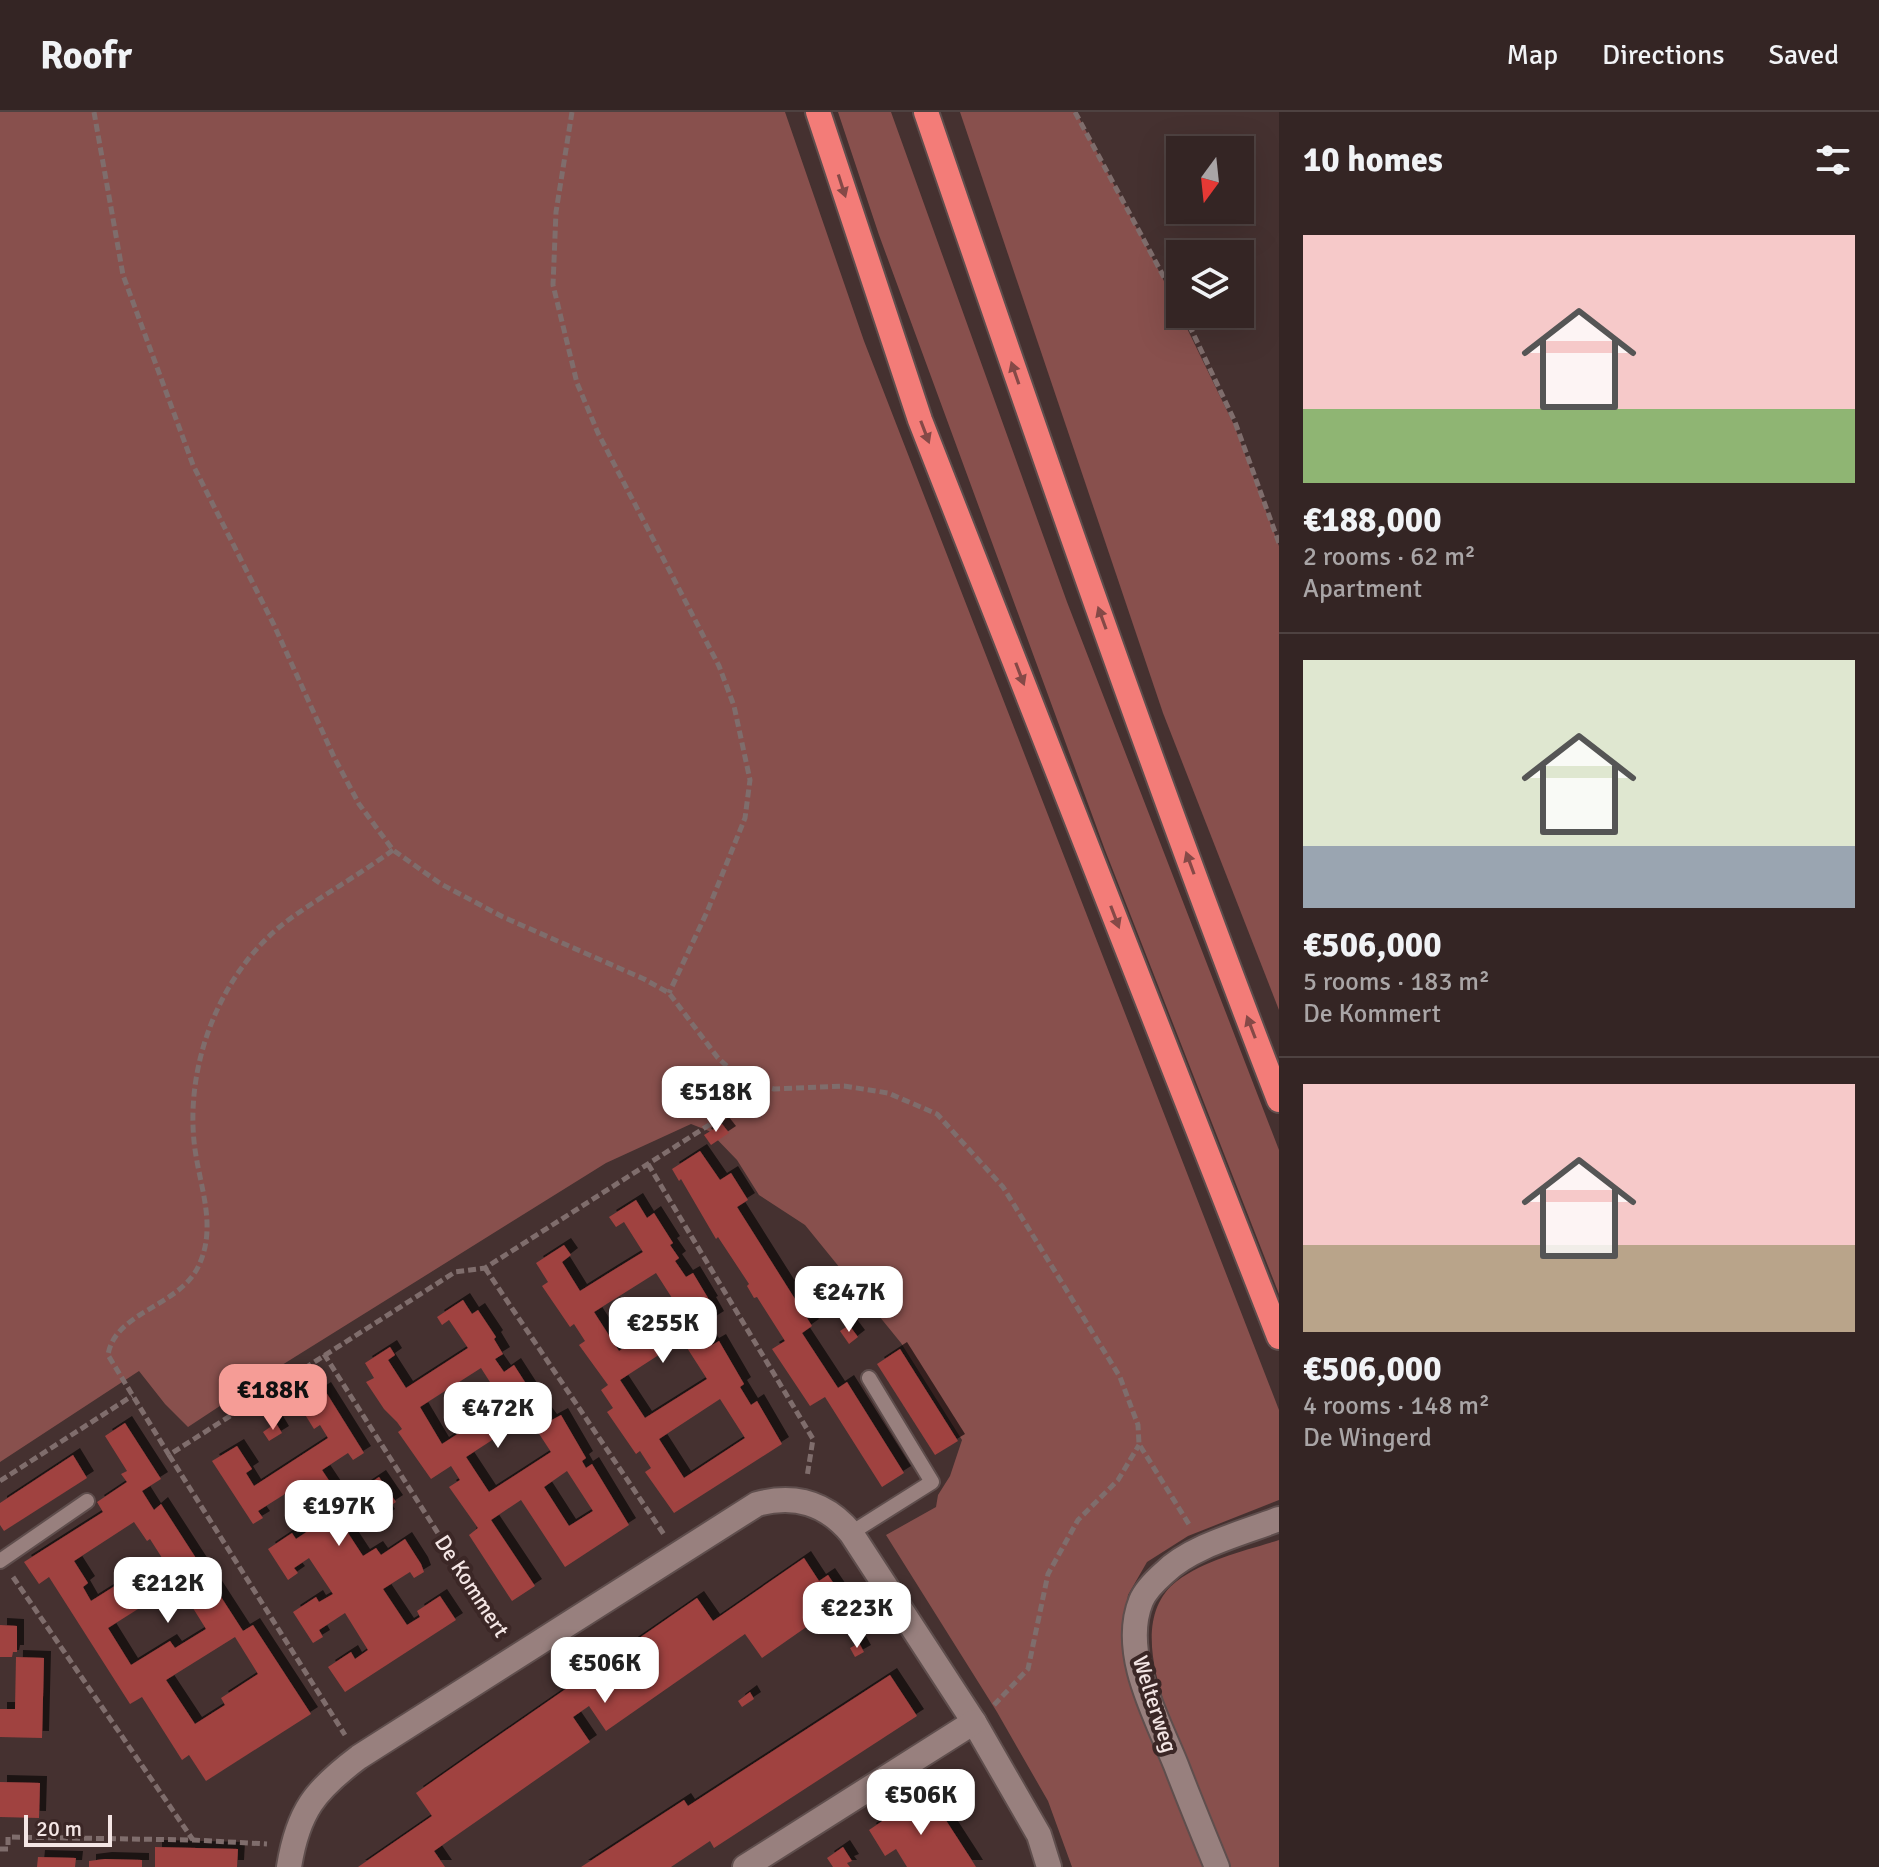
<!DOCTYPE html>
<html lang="en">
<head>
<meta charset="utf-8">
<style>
  :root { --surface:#342524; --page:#3f3131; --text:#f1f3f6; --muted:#a9a5a6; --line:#4e4241; --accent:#f59c96 }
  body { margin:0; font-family:Signika,sans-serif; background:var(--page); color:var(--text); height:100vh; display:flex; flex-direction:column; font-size:30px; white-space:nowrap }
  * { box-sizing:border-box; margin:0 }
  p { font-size:26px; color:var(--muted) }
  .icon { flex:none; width:44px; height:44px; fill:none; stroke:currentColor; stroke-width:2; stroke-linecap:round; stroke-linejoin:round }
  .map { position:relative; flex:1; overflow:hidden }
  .sheet { display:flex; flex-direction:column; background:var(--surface); width:600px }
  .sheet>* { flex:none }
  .needle { width:52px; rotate:195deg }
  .fabs { position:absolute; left:1166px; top:24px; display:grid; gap:16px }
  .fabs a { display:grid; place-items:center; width:88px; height:88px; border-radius:0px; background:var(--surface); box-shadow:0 8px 32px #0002,0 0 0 2px var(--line); font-size:40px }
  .scale { position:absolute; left:24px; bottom:20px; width:88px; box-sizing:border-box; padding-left:8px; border:4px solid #f4e6e5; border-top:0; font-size:22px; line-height:28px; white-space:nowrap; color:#f4e6e5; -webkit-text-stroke:6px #3b2726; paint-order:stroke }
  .price { position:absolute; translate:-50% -68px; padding:0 18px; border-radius:16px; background:#fff; color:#222; font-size:26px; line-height:52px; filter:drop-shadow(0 2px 4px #0008) }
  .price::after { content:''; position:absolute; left:50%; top:48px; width:24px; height:18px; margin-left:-12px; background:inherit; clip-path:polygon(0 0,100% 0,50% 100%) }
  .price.current { background:var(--accent); color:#111 }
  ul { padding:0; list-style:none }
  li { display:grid; align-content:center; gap:16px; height:424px; padding:0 24px }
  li+li { border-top:2px solid var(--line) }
  li span { display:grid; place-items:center; height:248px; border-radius:0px; color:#555 }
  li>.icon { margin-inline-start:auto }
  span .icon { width:144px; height:144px; fill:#fffc; stroke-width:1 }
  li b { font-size:34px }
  h2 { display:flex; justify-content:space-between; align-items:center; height:96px; padding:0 24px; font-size:34px }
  header { display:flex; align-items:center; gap:48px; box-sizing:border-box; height:112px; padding:0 40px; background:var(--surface); border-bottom:2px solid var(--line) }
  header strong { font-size:38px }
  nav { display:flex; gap:44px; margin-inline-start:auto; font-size:28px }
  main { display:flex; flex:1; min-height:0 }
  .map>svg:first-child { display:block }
</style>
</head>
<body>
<header>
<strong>Roofr</strong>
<nav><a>Map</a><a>Directions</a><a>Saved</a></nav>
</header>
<main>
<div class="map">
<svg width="1279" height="1755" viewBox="0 0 1279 1755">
  <defs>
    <filter id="shadow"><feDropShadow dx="7" dy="-7" stdDeviation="0" flood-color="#0009"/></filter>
  </defs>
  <rect width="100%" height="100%" fill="#453130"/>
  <g fill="#88504d">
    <path d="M0,0H785L864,229L1279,1298V1388L1188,1424L1147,1450L1128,1483L1123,1521L1127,1561L1210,1755H1072L1048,1689L997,1600L886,1423L936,1395L938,1383L950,1364L962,1328L901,1231L805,1113L759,1083L737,1048L709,1019L691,1012L606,1051L282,1253L188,1315L165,1292L139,1259L0,1350Z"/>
    <path d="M838,0H891L1067,490L1279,1038V1182L1105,738L879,123Z"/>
    <path d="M960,0H1076L1161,163L1234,313L1279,434V898L1163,601Z"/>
    <path d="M1279,1428V1755H1231C1218,1723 1204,1690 1191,1658C1171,1609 1122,1511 1177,1469C1206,1447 1245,1439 1279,1428Z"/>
  </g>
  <g fill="#a04240" fill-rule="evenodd" filter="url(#shadow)">
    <path d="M722,1012L729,1021L711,1033L704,1023Z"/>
    <path d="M700,1039L720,1068L731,1061L748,1088L737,1095L812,1214L802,1221L838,1276L847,1270L904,1361L882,1375L825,1285L810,1294L772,1237L785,1229L757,1185L754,1186L747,1174L749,1172L718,1125L716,1127L681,1067L679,1069L672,1057Z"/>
    <path d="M636,1088L647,1106L654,1101L673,1131L670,1133L679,1146L675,1149L686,1165L693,1161L711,1191L709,1192L717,1206L701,1216L712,1233L719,1229L744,1272L740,1275L751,1293L757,1289L782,1332L674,1401L645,1360L651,1356L640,1339L636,1342L607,1300L613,1296L601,1278L608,1273L579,1233L585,1229L574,1212L570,1215L542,1174L548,1170L536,1151L564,1133L571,1143L562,1150L580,1179L612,1159L643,1140L624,1110L616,1115L609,1105ZM656,1161L681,1200L619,1239L594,1200ZM682,1228L707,1267L645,1306L620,1268ZM720,1287L745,1326L684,1366L659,1327Z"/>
    <path d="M463,1188L472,1202L478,1198L496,1225L494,1227L503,1242L495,1247L504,1260L514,1253L532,1281L530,1282L550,1309L561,1303L586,1346L582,1349L586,1356L592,1352L629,1413L565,1455L521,1388L491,1408L535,1474L512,1489L469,1423L478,1416L449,1375L460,1368L451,1354L431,1367L398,1320L402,1317L397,1310L384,1297L366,1270L374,1266L365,1251L390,1235L395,1243L388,1248L406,1276L468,1236L449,1208L442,1213L437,1205ZM481,1256L504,1292L442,1332L420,1295ZM528,1305L551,1340L489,1380L466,1345ZM567,1359L593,1399L569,1414L544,1375Z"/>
    <path d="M849,1213L858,1225L849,1232L840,1219Z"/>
    <path d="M900,1237L958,1329L935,1343L877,1252Z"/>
    <path d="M324,1277L364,1341L353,1348L348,1341L322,1358L346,1394L359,1386L355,1381L379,1365L396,1390L384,1398L388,1404L379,1410L374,1404L348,1421L363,1444L376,1436L381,1443L405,1427L421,1452L424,1460L414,1466L410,1460L383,1477L407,1513L420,1505L417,1499L440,1484L456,1508L345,1580L328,1555L351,1540L355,1547L368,1538L345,1501L319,1518L323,1525L313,1531L293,1500L316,1485L319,1490L333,1482L309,1446L294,1456L298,1461L288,1468L268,1437L292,1421L296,1427L308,1419L285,1382L258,1399L263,1406L253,1412L212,1349L237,1334L252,1357L246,1361L254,1374L328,1326L320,1313L314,1317L299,1293Z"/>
    <path d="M125,1311L161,1367L142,1379L154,1398L161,1392L243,1519L253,1513L311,1602L206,1669L189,1643L182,1648L142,1585L130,1592L49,1465L39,1472L24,1450L103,1400L97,1390L127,1370L121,1362L127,1359L105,1324ZM134,1410L147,1429L150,1427L164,1449L132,1470L129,1465L91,1489L83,1475L88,1471L74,1449ZM168,1478L173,1486L183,1480L206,1517L175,1536L170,1529L131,1553L108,1516ZM235,1525L258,1562L221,1586L225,1593L195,1612L166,1568Z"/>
    <path d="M276,1311L282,1321L269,1329L263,1320Z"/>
    <path d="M73,1343L87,1366L4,1419L0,1413V1391Z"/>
    <path d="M804,1446L819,1469L828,1463L845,1488L762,1546L745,1522L606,1619L589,1594L573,1605L590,1630L434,1739L445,1755H358L432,1704L416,1681L466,1646L697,1486L713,1509Z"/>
    <path d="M0,1513L17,1514V1540H13L12,1545H0Z"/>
    <path d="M859,1531L864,1540L855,1545L850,1536Z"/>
    <path d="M16,1545L44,1546L42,1626L0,1625V1597H15Z"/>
    <path d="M890,1563L917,1604L714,1736L710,1729L671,1755H581L684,1688L688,1694Z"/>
    <path d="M750,1580L754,1587L742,1595L738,1589Z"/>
    <path d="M0,1670L40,1671L39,1706L0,1705Z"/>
    <path d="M927,1679L971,1747L976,1755H907L896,1737L885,1744L869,1718Z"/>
    <path d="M155,1735L238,1737L237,1755H155Z"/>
    <path d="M843,1735L852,1749L847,1751L850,1755H833L827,1746Z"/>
    <path d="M38,1745L76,1746L75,1755H37Z"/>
    <path d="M105,1747L142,1748V1755H89V1749Z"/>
  </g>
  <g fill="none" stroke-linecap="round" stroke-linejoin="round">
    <g stroke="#5f4e4d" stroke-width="18">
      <g id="lane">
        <path d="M851,1421L932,1370L869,1266"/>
        <path d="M0,1449L87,1389"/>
      </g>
    </g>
    <g stroke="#5f4e4d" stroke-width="28">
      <g id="street">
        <path d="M289,1755C298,1699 315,1678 359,1645L757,1392C795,1382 826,1391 851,1421L974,1610L1039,1723L1049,1755"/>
        <path d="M745,1755L974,1610"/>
        <path d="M1217,1755C1203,1721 1189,1687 1176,1653C1157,1606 1120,1541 1141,1489C1145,1479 1155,1469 1164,1461C1191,1434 1243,1421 1279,1407"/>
      </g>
    </g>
    <g stroke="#5f4e4d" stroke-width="28">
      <g id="highway">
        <path d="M818,0L920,308L1279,1225"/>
        <path d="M926,0C1039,331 1153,662 1279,988"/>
      </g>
    </g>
    <g stroke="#7f6d6c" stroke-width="5" stroke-dasharray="8 4" stroke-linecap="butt">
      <path d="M94,0L123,163L193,353L274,513L334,645L359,692L393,738L441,772L503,805L644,867L669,881L718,946L743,969L774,977L844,974L888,981L937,1002L1003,1075L1120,1265L1138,1313L1139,1332L1190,1414"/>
      <path d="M572,0L556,100L553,173L577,271L598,321L719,554L734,594L750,668L745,706L707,800L669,881"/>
      <path d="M1075,0L1180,195"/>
      <path d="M1184,202L1235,310L1279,431"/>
      <path d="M393,738C359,763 321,784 287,809C222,858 186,948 194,1029C198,1071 218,1112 199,1153C180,1195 115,1199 108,1243L169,1343L455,1160L485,1156L709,1013L743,969"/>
      <path d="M648,1052L813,1327L807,1365"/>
      <path d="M485,1156L665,1424"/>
      <path d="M324,1242L504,1525"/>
      <path d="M169,1343L345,1623"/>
      <path d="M0,1369L132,1284"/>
      <path d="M13,1465L193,1728"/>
      <path d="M994,1593L1028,1557L1048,1462L1078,1408L1118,1368L1139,1333"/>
      <path d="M0,1737H8V1725L193,1728L267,1732"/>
    </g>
    <use href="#lane" stroke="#98807e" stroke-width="14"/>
    <use href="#street" stroke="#98807e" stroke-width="24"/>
    <use href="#highway" stroke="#f37c78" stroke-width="24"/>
  </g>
  <defs><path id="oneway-solid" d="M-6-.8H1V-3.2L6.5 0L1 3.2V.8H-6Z" transform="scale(2)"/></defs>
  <g fill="#854947">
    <use href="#oneway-solid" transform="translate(842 74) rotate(72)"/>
    <use href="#oneway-solid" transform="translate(1015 261) rotate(-109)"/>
    <use href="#oneway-solid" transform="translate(925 320) rotate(69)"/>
    <use href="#oneway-solid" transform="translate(1102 506) rotate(-110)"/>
    <use href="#oneway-solid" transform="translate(1020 562) rotate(69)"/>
    <use href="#oneway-solid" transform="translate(1190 751) rotate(-110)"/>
    <use href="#oneway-solid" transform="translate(1115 805) rotate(69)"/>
    <use href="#oneway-solid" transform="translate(1251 915) rotate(-111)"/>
  </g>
  <g text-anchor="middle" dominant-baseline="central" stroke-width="8" stroke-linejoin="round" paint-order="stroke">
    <g font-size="22" fill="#f4e6e5" stroke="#3b2726">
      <text transform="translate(472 1474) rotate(57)">De Kommert</text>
      <text transform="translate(1155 1592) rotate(72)">Welterweg</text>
    </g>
  </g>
</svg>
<div class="fabs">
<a><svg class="needle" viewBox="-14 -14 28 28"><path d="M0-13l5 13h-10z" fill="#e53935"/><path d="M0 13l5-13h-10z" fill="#a9a5a6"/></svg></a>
<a><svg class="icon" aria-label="layers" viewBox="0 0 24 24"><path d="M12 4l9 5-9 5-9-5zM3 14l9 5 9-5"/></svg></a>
</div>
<div class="scale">20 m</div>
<b class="price" style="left:716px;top:1022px">€518K</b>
<b class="price" style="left:849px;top:1222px">€247K</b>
<b class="price" style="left:663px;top:1253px">€255K</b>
<b class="price current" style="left:273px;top:1320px">€188K</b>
<b class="price" style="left:498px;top:1338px">€472K</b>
<b class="price" style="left:339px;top:1436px">€197K</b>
<b class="price" style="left:168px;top:1513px">€212K</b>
<b class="price" style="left:857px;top:1538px">€223K</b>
<b class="price" style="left:605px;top:1593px">€506K</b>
<b class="price" style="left:921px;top:1725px">€506K</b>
</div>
<section class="sheet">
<h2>10 homes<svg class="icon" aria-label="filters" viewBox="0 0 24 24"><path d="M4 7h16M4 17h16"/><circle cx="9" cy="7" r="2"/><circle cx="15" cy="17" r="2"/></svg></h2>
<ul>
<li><span style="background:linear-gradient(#f6c9c9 70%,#8fb573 0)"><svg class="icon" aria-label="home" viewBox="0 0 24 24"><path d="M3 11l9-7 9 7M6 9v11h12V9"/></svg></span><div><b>€188,000</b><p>2 rooms · 62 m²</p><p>Apartment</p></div></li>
<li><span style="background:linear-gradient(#dfe7d0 75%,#9aa5b1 0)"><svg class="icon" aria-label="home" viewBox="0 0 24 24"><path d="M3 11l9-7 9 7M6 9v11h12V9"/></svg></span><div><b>€506,000</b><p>5 rooms · 183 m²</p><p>De Kommert</p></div></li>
<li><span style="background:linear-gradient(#f6c9c9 65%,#b9a48a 0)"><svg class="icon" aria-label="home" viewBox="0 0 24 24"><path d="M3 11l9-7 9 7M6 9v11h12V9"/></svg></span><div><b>€506,000</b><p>4 rooms · 148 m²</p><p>De Wingerd</p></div></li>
</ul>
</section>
</main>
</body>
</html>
